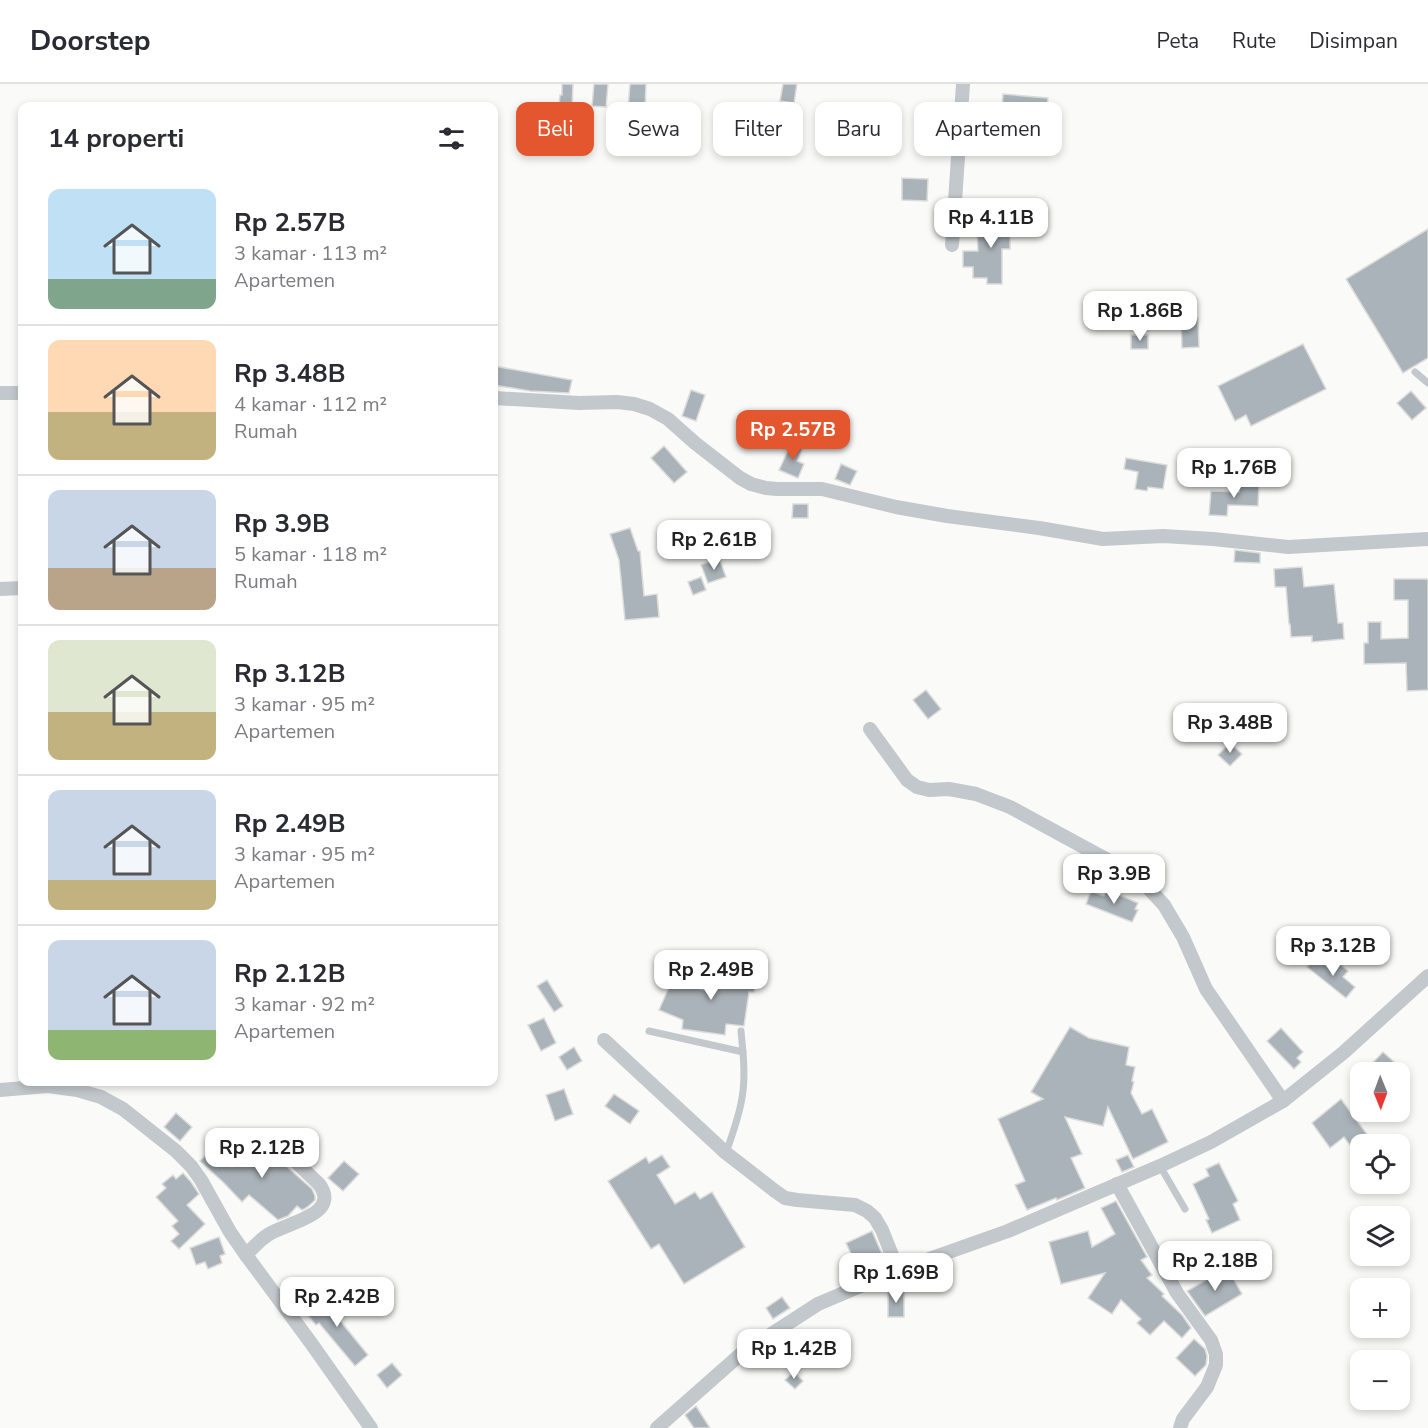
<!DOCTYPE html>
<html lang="id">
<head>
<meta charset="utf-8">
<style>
  :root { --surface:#fff; --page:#f7f7f7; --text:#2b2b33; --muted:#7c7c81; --line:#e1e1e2; --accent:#e4572e }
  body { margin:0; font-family:"Nunito Sans",sans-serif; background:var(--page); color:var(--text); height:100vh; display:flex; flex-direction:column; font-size:22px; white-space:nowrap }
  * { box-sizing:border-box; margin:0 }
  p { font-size:20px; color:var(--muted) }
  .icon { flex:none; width:33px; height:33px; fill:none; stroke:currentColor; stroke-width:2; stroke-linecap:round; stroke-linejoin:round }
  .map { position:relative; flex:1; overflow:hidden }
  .drawer { position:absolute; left:18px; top:18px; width:480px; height:984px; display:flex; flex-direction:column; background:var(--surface); border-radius:12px; box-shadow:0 3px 9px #0003 }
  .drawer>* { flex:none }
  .hud { position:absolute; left:516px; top:18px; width:570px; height:54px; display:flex; gap:12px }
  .needle { width:39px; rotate:179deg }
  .fabs { position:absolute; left:1350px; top:978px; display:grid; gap:12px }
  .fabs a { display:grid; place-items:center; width:60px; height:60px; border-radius:12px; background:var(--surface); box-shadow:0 3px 9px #0003; font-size:30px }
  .price { position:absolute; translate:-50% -51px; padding:0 14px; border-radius:12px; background:#fff; color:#222; font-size:20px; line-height:39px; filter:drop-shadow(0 2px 3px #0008) }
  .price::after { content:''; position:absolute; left:50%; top:36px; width:18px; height:14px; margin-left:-9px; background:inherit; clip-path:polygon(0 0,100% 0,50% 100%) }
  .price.selected { background:var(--accent); color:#fff }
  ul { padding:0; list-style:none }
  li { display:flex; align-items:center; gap:18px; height:150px; padding:0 30px }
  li+li { border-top:2px solid var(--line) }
  li span { display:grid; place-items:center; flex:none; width:168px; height:120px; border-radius:12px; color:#555 }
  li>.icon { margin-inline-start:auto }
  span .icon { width:72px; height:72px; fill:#fffc; stroke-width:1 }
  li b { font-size:26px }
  h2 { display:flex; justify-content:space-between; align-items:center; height:72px; padding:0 30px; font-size:26px }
  .pill { padding:0 21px; border-radius:12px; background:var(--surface); box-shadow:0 3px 9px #0003; font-size:21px; line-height:54px }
  .pill.selected { background:var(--accent); color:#fff }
  header { display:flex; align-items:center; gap:36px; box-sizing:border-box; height:84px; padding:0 30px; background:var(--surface); border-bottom:2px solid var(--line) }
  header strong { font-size:28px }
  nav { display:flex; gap:33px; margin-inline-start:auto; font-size:21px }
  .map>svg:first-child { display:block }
</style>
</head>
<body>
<header>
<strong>Doorstep</strong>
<nav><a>Peta</a><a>Rute</a><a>Disimpan</a></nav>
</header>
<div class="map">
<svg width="1428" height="1344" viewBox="0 0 1428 1344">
  <rect width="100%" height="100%" fill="#fafaf8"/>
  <g fill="#aab3b9" stroke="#dcdcda" stroke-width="1.5">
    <path d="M562,0H573L572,24L559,23L560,11H562Z"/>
    <path d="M594,0H608L606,23L592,22Z"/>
    <path d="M630,0H646L645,26L628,25Z"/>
    <path d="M783,0H797L794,19L780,17Z"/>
    <path d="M1003,10L1048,14L1046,40L1030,38L1031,29L1002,26Z"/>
    <path d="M902,94L928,95L927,117L902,116Z"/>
    <path d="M1015,131V145H1010V165H1002V200H987V194H973V183H963V167H978L977,147H984L983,132Z"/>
    <path d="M1428,145V274L1403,289L1346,195Z"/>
    <path d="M1181,234H1198L1199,263L1182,264Z"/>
    <rect x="1131" y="251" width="17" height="14"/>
    <path d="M1303,260L1326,305L1251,342L1246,331L1235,337L1218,302Z"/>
    <path d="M494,282L572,296L569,309L530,307L494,301Z"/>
    <path d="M691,306L705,311L696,337L682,332Z"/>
    <path d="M1411,307L1426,324L1412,336L1397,319Z"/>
    <path d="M792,358L803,363L797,377L804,380L798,394L779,386Z"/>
    <path d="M664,362L687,388L674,399L651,374Z"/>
    <path d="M1126,374L1167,381L1163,405L1148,403L1147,407L1135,405L1138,388L1124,385Z"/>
    <path d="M841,380L857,387L850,401L835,395Z"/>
    <path d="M1239,398L1259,399L1258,422L1228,421L1227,432L1209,431L1211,407L1239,408Z"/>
    <path d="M793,420H808V434H792Z"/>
    <path d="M630,444L638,467H640L644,512L657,510L659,533L625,536L619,476L610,450Z"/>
    <path d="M1235,466L1260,469V479L1234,478Z"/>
    <path d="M719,474L726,493L708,499L701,481Z"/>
    <path d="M1302,483L1304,503L1334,500L1338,539H1343L1344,555L1312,558V552L1291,553L1290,540H1289L1286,503H1275L1274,485Z"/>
    <path d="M701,493L706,506L693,511L688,498Z"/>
    <path d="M1394,495H1428V606L1407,607L1406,579L1364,580V559H1368V538H1381V555L1408,554V516H1394Z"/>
    <path d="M926,606L941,625L928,635L913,616Z"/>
    <path d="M1230,659L1242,670L1230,682L1218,671Z"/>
    <path d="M1107,806L1138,819L1135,825L1138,826L1132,838L1086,820L1091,807L1104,812Z"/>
    <path d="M1315,873L1333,887L1339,879L1348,887L1343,893L1355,903L1346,914L1307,883Z"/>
    <path d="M743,883L757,885L754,908H749L744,942L726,940L725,951L682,945L683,936L659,926L673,894L703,906L706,886L742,891Z"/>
    <path d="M547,896L563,922L554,928L537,902Z"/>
    <path d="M544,934L556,959L541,967L528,941Z"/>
    <path d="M1070,943L1089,954L1129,963L1126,981L1135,983L1132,997L1134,998L1131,1009L1142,1030L1152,1025L1168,1058L1133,1075L1108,1023L1103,1042L1065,1033L1082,1070L1071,1074L1085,1104L1057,1116L1056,1114L1027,1126L1015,1101L1025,1097L998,1035L1043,1015L1031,1008Z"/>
    <path d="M1281,944L1303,968L1297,974L1301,978L1294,985L1267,957Z"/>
    <path d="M574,963L582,977L567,986L559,973Z"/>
    <path d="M1383,968L1405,988H1364Z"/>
    <path d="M564,1005L573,1030L555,1037L546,1011Z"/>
    <path d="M614,1010L639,1027L630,1040L605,1022Z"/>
    <path d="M1341,1015L1369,1053L1364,1056L1368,1060H1360V1075L1344,1053L1330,1064L1312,1039Z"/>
    <path d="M176,1029L192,1043L180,1057L164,1043Z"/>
    <path d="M263,1045L274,1053L269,1058L270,1064L268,1066L312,1105L315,1112V1116L312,1119L306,1124L302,1126L297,1122L288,1132L278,1136L249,1111L242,1118L224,1099L200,1077L211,1065L232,1083Z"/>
    <path d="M662,1071L670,1083L657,1091L675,1120L695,1108L700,1115L712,1108L745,1163L684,1200L659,1160L651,1165L608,1097L646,1073L649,1079Z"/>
    <path d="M1128,1071L1134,1083L1122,1088L1116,1076Z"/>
    <path d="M344,1077L359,1090L343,1107L328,1094Z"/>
    <path d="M1219,1079L1238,1117L1233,1120L1240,1136L1212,1149L1206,1136L1209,1135L1193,1100L1209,1092L1206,1085Z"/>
    <path d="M183,1089L191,1098L199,1110L187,1121L205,1140L179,1165L171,1157L179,1150L172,1142L178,1137L156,1113L166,1104L162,1100L173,1091L176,1095Z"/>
    <path d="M1116,1117L1147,1173L1141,1176L1152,1191L1147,1194L1164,1210L1162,1212L1182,1231L1191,1244L1182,1254L1164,1237L1150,1251L1137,1239L1141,1235L1121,1216L1112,1230L1088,1214L1105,1189L1061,1200L1049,1158L1088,1147L1092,1163L1115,1150L1101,1124Z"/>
    <path d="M872,1147L886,1179L861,1191L846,1159Z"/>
    <path d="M219,1153L225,1170L220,1172L222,1179L208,1185L205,1178L196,1181L190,1164Z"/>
    <path d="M1227,1184L1242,1210L1205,1232L1187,1207Z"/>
    <rect x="888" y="1206" width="16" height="27"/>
    <path d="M333,1208L343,1220L333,1228L368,1271L355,1282L319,1239L316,1241L307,1230Z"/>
    <path d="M782,1213L790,1224L773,1235L766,1224Z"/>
    <path d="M1194,1255L1205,1265L1207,1272L1206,1281L1195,1292L1176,1274Z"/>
    <path d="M392,1279L402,1291L387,1304L377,1291Z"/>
    <path d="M794,1288L803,1297L795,1305L785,1296Z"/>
    <path d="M696,1322L710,1344H694L685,1331Z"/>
  </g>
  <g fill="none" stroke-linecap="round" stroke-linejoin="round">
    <g stroke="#c3c8cc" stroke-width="7">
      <path d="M1415,288L1428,299"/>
      <path d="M649,947L743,968"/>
      <path d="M726,1069C732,1051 739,1033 742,1014C746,992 743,969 741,947"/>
      <path d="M1160,1082L1185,1125"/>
    </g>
    <g stroke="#c3c8cc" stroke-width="14">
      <path d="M952,161L963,0"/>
      <path d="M0,309H22"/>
      <path d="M494,314L579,319L617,318L634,320L650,325L668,335L695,359L740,394L751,400L766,404L777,405H822L896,423L947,432L1039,444L1103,455L1163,452L1213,455L1288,463L1428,455"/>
      <path d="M0,505L22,504"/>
      <path d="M870,645L907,696L917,703L929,706L949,705L976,710L1010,723L1137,792L1164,821L1183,853L1206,905L1283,1017"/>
      <path d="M604,956L726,1069L775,1107L785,1114L797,1116L855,1121L867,1127L875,1134L882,1146L898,1186"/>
      <path d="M0,1006L48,1002L77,1006L101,1013L123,1025L176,1067L191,1082L201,1096L230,1148L246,1171"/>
      <path d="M278,1061L319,1100C341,1130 290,1138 271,1149C261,1154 254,1163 246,1171L311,1259L371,1344"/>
      <path d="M1117,1100L1177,1209L1211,1256L1216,1270V1281L1207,1303L1183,1335L1180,1344"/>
      <path d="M657,1344L742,1269L818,1220L898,1186L1008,1147L1160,1082L1211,1058L1283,1017L1343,969L1428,892"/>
    </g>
  </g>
</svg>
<div class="fabs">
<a><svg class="needle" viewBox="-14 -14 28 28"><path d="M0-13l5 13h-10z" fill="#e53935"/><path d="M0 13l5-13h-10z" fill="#7c7c81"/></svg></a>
<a><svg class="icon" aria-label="locate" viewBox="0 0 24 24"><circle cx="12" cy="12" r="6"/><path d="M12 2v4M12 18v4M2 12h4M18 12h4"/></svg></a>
<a><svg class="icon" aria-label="layers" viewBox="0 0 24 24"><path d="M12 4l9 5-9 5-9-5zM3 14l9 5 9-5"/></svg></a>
<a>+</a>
<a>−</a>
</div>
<b class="price" style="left:991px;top:165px">Rp 4.11B</b>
<b class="price" style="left:1140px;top:258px">Rp 1.86B</b>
<b class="price selected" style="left:793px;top:377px">Rp 2.57B</b>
<b class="price" style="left:1234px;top:415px">Rp 1.76B</b>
<b class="price" style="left:714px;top:487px">Rp 2.61B</b>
<b class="price" style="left:1230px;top:670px">Rp 3.48B</b>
<b class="price" style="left:1114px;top:821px">Rp 3.9B</b>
<b class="price" style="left:1333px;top:893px">Rp 3.12B</b>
<b class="price" style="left:711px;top:917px">Rp 2.49B</b>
<b class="price" style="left:262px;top:1095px">Rp 2.12B</b>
<b class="price" style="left:1215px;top:1208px">Rp 2.18B</b>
<b class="price" style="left:896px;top:1220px">Rp 1.69B</b>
<b class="price" style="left:337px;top:1244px">Rp 2.42B</b>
<b class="price" style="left:794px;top:1296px">Rp 1.42B</b>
<div class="hud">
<a class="pill selected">Beli</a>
<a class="pill">Sewa</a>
<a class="pill">Filter</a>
<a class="pill">Baru</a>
<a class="pill">Apartemen</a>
</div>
<section class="drawer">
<h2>14 properti<svg class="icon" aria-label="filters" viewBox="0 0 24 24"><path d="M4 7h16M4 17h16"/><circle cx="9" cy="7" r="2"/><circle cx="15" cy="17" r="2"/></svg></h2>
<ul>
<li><span style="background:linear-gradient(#bfe0f5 75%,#7fa58c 0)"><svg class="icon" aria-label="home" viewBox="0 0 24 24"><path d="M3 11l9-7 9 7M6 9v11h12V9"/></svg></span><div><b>Rp 2.57B</b><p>3 kamar · 113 m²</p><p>Apartemen</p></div></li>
<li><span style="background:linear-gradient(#ffd9b3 60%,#c2b280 0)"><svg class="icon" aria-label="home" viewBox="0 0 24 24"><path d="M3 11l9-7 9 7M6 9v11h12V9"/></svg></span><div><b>Rp 3.48B</b><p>4 kamar · 112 m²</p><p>Rumah</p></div></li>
<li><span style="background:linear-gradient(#c9d6e8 65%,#b9a48a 0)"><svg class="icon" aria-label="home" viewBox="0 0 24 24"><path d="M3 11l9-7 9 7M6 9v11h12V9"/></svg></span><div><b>Rp 3.9B</b><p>5 kamar · 118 m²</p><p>Rumah</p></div></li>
<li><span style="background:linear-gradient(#dfe7d0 60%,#c2b280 0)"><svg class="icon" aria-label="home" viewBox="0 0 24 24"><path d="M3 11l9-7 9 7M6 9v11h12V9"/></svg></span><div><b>Rp 3.12B</b><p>3 kamar · 95 m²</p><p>Apartemen</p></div></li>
<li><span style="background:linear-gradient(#c9d6e8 75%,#c2b280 0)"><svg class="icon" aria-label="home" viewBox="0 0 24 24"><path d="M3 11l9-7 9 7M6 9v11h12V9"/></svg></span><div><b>Rp 2.49B</b><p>3 kamar · 95 m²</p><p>Apartemen</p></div></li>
<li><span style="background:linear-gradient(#c9d6e8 75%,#8fb573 0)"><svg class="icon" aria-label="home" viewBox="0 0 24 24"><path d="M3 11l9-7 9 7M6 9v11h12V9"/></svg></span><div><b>Rp 2.12B</b><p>3 kamar · 92 m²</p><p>Apartemen</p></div></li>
</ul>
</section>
</div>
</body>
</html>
